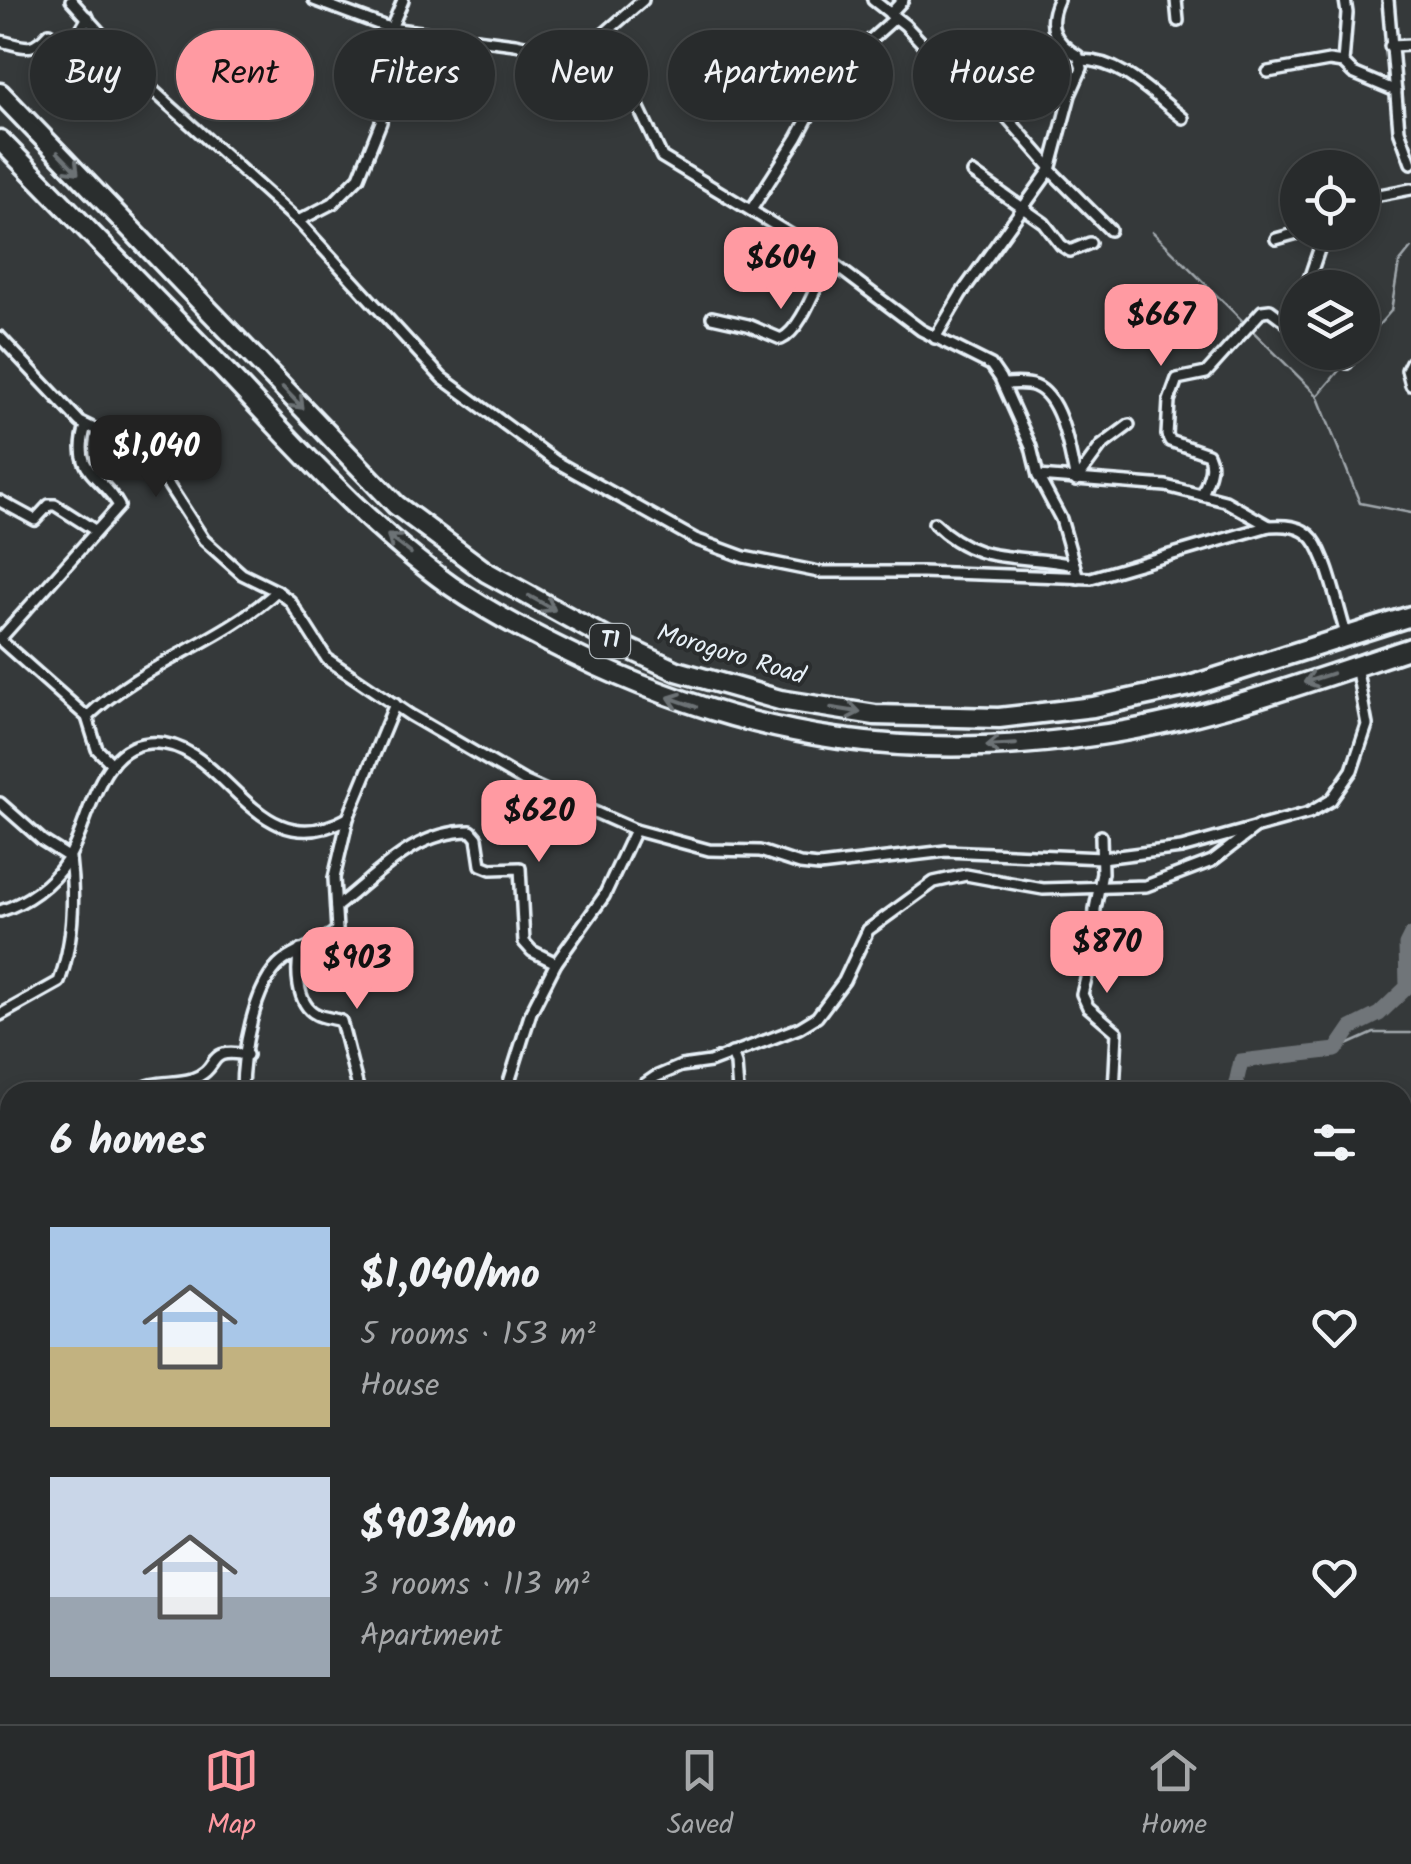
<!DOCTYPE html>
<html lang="en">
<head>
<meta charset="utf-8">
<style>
  :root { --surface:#282b2c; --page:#343738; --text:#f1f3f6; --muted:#a5a7a9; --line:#444748; --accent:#ff9aa2 }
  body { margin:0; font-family:Kalam,sans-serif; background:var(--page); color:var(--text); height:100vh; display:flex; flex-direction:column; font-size:38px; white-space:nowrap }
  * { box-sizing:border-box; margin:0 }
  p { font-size:32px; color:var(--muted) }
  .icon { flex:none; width:55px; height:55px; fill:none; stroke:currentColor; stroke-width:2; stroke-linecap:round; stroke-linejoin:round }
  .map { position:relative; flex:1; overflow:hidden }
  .drawer { position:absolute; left:0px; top:1082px; width:1412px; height:642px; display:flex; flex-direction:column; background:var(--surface); border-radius:30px 30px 0 0; box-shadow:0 5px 15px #0003,0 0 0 2px var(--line) }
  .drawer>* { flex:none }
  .top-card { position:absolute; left:30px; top:30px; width:1352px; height:90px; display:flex; gap:20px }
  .buttons { position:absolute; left:1280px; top:150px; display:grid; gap:20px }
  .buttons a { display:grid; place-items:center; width:100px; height:100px; border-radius:50%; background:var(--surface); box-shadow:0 5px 15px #0003,0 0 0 2px var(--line); font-size:50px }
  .price { position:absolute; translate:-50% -85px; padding:0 22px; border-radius:20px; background:var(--accent); color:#111; font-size:32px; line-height:65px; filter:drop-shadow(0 2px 5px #0008) }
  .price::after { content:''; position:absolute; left:50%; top:60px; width:30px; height:22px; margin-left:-15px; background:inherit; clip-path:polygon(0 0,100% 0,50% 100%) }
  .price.on { background:#222; color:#fff }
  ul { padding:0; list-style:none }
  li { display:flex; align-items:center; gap:30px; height:250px; padding:0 50px }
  li span { display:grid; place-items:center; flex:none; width:280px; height:200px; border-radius:0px; color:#555 }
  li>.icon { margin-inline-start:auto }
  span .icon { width:120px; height:120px; fill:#fffc; stroke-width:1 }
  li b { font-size:42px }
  h2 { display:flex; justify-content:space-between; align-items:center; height:120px; padding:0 50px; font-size:42px }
  .tag { padding:0 35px; border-radius:45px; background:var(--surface); box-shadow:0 5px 15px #0003,0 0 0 2px var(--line); font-size:35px; line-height:90px }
  .tag.on { background:var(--accent); color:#111 }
  .menu { display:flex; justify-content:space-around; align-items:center; height:140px; border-top:2px solid var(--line); background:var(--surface); font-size:28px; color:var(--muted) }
  .menu a { display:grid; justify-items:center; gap:5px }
  .menu .on { color:var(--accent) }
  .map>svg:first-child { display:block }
</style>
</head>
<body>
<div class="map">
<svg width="1411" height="1724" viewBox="0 0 1411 1724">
  <rect width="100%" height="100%" fill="#35393a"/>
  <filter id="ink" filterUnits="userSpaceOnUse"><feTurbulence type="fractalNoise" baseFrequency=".01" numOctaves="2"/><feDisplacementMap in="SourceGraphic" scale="20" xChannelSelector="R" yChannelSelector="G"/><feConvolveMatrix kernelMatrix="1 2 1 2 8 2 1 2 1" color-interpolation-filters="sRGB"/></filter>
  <g filter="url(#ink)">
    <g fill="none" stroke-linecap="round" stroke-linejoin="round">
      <g stroke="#a0a7ac" stroke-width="2.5">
        <path d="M1153,232L1317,395L1360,503L1411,513"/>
        <path d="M1362,344L1391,311L1399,263L1411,248"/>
        <path d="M1349,360L1355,352"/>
        <path d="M1319,394L1343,366"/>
        <path d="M1336,1050L1374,1033H1411"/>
      </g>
      <g stroke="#707579" stroke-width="15">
        <path d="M1234,1092L1241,1061L1336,1050L1351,1028L1379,1014L1407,987L1406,945L1411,935"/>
        <path d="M963,1724L972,1715"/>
        <path d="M1111,1724L1116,1715"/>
      </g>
      <g stroke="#e8f1f8" stroke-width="16">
        <g id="street">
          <path d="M71,0L147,85L298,221L442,378L555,461L695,539L744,557L819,572H922L1091,578L1269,526C1284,525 1302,525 1313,539C1328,558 1339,613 1347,637"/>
          <path d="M314,0L389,28L515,44L582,58L621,87L638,106L662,157L808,245L921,330L991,365L1000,378L1031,447L1038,476L1061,519L1078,578"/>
          <path d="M873,0L905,25L954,77L1004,114L1050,167"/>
          <path d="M1176,0L1178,21"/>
          <path d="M1345,0L1347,13L1343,63L1353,73L1396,91"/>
          <path d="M1388,0L1399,130L1411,163"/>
          <path d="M890,14L903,0"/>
          <path d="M88,17L78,34L98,63"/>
          <path d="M0,41C25,46 30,54 49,33"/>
          <path d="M1390,46L1411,45"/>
          <path d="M582,58L590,46L643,0"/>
          <path d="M1081,60C1121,60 1152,94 1183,118"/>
          <path d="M1268,72L1329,61L1343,63"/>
          <path d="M1050,170L1110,230"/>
          <path d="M973,173L1044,223L1061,245L1070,251L1090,243"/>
          <path d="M1362,204L1374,196L1411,189"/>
          <path d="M751,210L797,138L831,75L895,18"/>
          <path d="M298,221L333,203L359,177L381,122L387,38L403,0"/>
          <path d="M1276,239L1301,232"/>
          <path d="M1306,288L1325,232"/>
          <path d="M712,317L748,325L781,339C802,330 817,282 829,261"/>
          <path d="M1288,323L1298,304"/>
          <path d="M0,337L80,422L117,440L158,469L204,540L242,574L277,591L290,601L327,659L410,715L524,781L635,830L709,850L760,851L800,864L819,866L946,851L1102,858L1181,848L1309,813L1331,800L1352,770L1367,725L1356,666"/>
          <path d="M935,338L961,294L1050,170L1070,95L1082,68L1078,56C1054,42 1046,26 1058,0"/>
          <path d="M1326,352L1347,363"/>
          <path d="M1411,362L1407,370L1411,385"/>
          <path d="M1003,384C1013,384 1026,382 1035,386C1063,397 1070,455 1076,481"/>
          <path d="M1038,476L1166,486L1225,501L1269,526"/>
          <path d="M1076,480L1101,446L1129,425"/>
          <path d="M1202,495C1207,481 1215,468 1208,454L1170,441L1167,435L1169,401L1177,379L1206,373L1262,311L1270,310L1298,331"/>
          <path d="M0,501L35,520L49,505H55L96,531"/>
          <path d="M934,523C978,567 1020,553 1074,565"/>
          <path d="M0,639L119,506C102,474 71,474 86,426"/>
          <path d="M0,640L87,717L97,749L112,764"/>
          <path d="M87,717C143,663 220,643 277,591"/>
          <path d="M0,803L43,841L70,858C75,899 73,943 59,982L0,1015"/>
          <path d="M1101,836L1102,873L1095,909L1093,952L1082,994L1088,1007L1117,1032L1114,1092"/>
          <path d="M336,907C378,875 413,831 471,831L477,838L481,865L491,869L520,868L524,942L532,951L556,963"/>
          <path d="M0,911C26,903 51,885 66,862C89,829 95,747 149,743C227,737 253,871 348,818"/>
          <path d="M300,950C296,968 296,1004 316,1014C323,1018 333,1018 341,1021L359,1092"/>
          <path d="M732,1053L736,1064L738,1092"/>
          <path d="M137,1092C153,1079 173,1085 192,1079C223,1068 203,1047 247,1055"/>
          <path d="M242,1092C242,1056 253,984 283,961C299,949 323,943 337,930L334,878L348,818L395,704"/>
          <path d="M506,1092L531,1012L556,963L604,896L635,830"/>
          <path d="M633,1092L655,1077L681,1066L710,1062L799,1028L817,1017L844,981L868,930L934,882L966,875L1043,889L1146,886L1212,861L1258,826"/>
          <path d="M1402,1315L1407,1325L1406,1344L1411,1348"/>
          <path d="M0,1437L10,1428"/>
          <path d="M0,1660L10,1658"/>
          <path d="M1402,1695L1411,1689"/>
          <path d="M104,1715L106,1724"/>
          <path d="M243,1715L252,1724"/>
          <path d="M368,1715L374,1724"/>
          <path d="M536,1715L548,1724"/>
          <path d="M782,1715L787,1724"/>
          <path d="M845,1715L859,1724"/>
          <path d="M1335,1715L1351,1724"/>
          <path d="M806,1724L815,1715"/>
          <path d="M1292,1724L1301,1715"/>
          <path d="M1386,1724L1390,1715"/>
        </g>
      </g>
      <g stroke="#e8f1f8" stroke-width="25">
        <g id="highway">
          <path d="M0,93L396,505L486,572L610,640L677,671L780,700L875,715L999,718L1093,707L1190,686L1411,616"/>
          <path d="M0,140C77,219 154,297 230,376C300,450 368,527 451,586C496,617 546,642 595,665C761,741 913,762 1093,736C1202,721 1307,682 1411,648"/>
        </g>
      </g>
      <use href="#street" stroke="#2a2d2e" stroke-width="9"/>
      <use href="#highway" stroke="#2a2d2e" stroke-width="18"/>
    </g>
    <defs><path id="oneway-shaft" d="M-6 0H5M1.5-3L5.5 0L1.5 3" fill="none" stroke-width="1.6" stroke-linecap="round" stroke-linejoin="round" transform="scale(2.5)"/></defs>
    <g stroke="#6c7275">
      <use href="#oneway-shaft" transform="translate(68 163) rotate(46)"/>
      <use href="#oneway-shaft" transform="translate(293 398) rotate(46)"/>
      <use href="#oneway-shaft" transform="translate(399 544) rotate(-142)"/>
      <use href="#oneway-shaft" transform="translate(542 603) rotate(29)"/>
      <use href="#oneway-shaft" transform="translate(1318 678) rotate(162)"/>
      <use href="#oneway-shaft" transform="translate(682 702) rotate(-161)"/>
      <use href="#oneway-shaft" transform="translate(846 710) rotate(9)"/>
      <use href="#oneway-shaft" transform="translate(1001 745) rotate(177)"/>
    </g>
  </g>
  <g text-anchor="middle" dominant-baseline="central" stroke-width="8" stroke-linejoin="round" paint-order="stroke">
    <rect fill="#2a2d2e" stroke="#afb6bb" stroke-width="2.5" x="590" y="624" width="40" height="34" rx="8"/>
    <g font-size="22" font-weight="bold" fill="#e8f1f8">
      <text x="610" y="641">T1</text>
    </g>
    <g font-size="25" fill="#e8f1f8" stroke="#2a2d2e">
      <text transform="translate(731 655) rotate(17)">Morogoro Road</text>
    </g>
  </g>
</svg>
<div class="buttons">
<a><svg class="icon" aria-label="locate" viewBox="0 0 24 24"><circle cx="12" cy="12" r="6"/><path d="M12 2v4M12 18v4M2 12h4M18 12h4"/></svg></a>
<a><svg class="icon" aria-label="layers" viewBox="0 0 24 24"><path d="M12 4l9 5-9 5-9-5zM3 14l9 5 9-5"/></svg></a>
</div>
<b class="price" style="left:781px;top:312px">$604</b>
<b class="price" style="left:1161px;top:369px">$667</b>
<b class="price on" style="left:156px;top:500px">$1,040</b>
<b class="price" style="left:539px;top:865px">$620</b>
<b class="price" style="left:1107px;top:996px">$870</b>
<b class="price" style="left:357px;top:1012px">$903</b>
<div class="top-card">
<a class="tag">Buy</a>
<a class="tag on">Rent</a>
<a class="tag">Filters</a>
<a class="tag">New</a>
<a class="tag">Apartment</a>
<a class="tag">House</a>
</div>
<section class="drawer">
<h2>6 homes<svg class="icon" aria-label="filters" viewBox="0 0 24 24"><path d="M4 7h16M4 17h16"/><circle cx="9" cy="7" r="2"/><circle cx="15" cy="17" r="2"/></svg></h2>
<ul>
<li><span style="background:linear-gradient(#a9c7e8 60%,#c2b280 0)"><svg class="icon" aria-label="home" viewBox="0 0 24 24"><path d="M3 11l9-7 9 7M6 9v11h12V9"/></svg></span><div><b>$1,040/mo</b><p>5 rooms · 153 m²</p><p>House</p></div><svg class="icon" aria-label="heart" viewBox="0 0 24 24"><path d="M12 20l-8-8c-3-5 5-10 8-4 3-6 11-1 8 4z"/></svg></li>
<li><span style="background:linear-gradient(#c9d6e8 60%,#9aa5b1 0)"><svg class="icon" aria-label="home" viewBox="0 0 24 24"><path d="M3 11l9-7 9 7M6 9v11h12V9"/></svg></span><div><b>$903/mo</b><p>3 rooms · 113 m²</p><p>Apartment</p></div><svg class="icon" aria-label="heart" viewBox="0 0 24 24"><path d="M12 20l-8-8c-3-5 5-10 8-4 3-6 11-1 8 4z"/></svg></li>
</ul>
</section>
</div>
<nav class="menu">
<a class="on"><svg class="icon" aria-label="map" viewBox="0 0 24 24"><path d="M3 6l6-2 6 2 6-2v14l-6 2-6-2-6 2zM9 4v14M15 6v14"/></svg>Map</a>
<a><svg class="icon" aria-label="saved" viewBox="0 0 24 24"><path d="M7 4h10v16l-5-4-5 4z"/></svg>Saved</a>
<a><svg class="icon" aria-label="home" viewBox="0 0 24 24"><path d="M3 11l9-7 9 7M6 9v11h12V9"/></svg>Home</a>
</nav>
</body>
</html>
